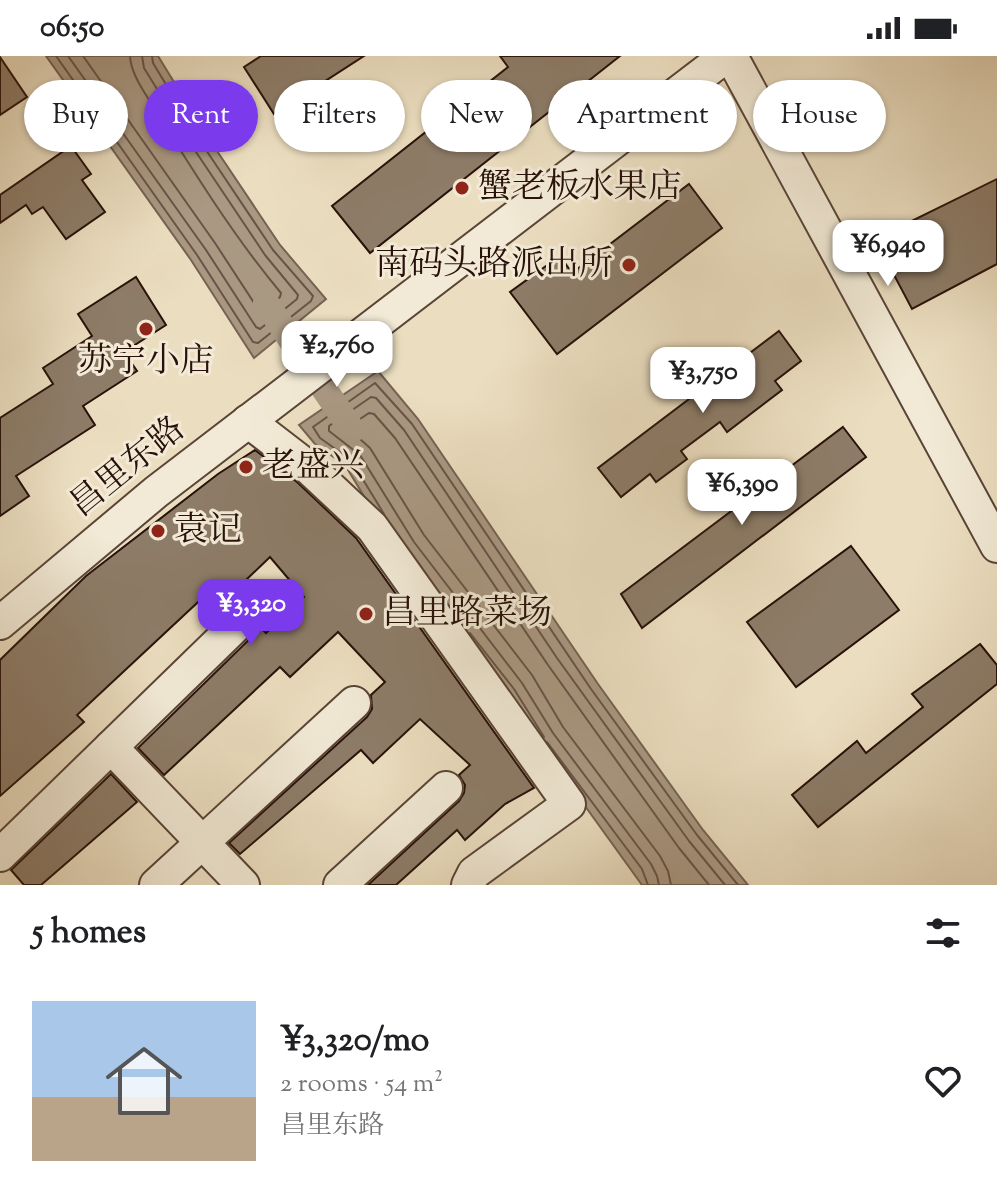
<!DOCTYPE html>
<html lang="en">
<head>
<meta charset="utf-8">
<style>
  :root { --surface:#fff; --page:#f6f6f6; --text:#202124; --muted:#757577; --accent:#7c3aed }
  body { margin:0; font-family:"Sorts Mill Goudy","Noto Serif SC",serif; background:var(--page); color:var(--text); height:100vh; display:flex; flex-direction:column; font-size:30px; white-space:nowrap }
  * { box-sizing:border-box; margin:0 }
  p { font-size:26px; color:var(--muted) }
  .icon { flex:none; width:44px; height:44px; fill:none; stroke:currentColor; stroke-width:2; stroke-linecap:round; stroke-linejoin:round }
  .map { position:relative; height:829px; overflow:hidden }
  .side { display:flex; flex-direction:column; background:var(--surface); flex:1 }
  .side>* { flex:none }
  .hud { position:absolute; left:24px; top:24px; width:950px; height:72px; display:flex; gap:16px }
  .price { position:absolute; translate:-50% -68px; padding:0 18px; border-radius:16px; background:#fff; color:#222; font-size:26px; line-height:52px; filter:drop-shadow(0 2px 4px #0008) }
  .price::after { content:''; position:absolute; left:50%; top:48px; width:24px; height:18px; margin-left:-12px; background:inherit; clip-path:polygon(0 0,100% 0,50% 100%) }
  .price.active { background:var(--accent); color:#fff }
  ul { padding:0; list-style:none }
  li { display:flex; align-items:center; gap:24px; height:200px; padding:0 32px }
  li span { display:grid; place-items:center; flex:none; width:224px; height:160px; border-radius:0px; color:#555 }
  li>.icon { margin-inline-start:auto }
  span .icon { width:96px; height:96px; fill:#fffc; stroke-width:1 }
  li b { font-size:34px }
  h2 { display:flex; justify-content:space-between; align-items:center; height:96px; padding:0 32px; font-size:34px }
  .pill { padding:0 28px; border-radius:36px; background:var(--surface); box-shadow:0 2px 6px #0004; font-size:28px; line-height:72px }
  .pill.active { background:var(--accent); color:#fff }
  .status { display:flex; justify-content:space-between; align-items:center; height:56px; padding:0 40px; background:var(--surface); direction:ltr }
  .status svg { height:22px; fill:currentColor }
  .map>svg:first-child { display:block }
</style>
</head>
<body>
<div class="status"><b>06:50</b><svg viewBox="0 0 49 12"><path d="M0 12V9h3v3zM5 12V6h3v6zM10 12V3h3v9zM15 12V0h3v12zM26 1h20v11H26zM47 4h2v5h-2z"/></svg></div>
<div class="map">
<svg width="997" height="829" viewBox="0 0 997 829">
  <rect width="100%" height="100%" fill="#ebdec0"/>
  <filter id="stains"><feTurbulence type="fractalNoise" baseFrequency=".0025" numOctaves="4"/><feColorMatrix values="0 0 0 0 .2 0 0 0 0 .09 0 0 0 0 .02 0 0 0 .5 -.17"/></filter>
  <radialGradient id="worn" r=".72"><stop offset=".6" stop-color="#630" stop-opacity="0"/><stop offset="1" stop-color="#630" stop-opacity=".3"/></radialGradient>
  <g fill="#a99882" stroke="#756252" stroke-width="2">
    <path d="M46,0H158L209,83L280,189L326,243L254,302L191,204Z"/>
    <path d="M378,315L418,363L598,628L703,774L748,829H642L376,460L345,409L315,388L299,369Z"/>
  </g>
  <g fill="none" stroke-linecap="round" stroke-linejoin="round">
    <g stroke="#685446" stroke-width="2">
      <path d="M56,0L197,199L253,286L258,287L311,245L313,240L273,194L202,88L153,7L152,0"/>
      <path d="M68,0L206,194L256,271L260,273L297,243L298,239L265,199L194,93L144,12L142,0"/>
      <path d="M83,0L215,187L258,253L264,255L280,241L281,237C235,182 197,121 159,60C149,42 131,21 130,0"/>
      <path d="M384,458L351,404L320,382L313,371L375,327L412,368L591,633L697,779L738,829"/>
      <path d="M470,577L514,633L544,681"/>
      <path d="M547,686L642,813L648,829"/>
      <path d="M659,829L657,820L651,808L553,677L522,627L414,486L360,399L329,375V370L371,341L376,342L404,374L557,602L689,785L725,829"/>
      <path d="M671,829L668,815L660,800L563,671L532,619L424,479L370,392L350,374L351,369L369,357L374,358L395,382L548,609L679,792L709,829"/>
    </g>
    <path stroke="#a99882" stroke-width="26" d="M266,247L352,374"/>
  </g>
  <g fill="#8d7c68" stroke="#281109" stroke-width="2">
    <path d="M261,0H364L274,58L244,11Z"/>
    <path d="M500,0H620L370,197L332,150L508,11Z"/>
    <path d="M0,1L27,41L0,59Z"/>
    <path d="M71,90L91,118L82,124L105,156L66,183L43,151L32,158L26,149L0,167V139Z"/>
    <path d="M997,123V208L912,253L875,183Z"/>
    <path d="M689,128L722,172L557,298L510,236L560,200L572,217Z"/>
    <path d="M136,221L166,269L124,296L137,315L83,350L95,369L16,420L29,440L0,460V362L53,328L43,312L92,280L78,258Z"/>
    <path d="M779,275L801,305L775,325L782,334L727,376L720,366L681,395L687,403L656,426L650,418L621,441L598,412Z"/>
    <path d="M843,371L866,401L642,572L621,538Z"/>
    <path d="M255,394L297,426L356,482L534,732L505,748L465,784L457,774L396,829H368L459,745L464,737L465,729L459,719L470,709L420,663L373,707L361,694L240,798L229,787L367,661L372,653L371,639L385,626L338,576L290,621L280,611L164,719L138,692L261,572L266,577L304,541L270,501L223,546L211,534L77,659L84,666L0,740V604L86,520L218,418Z"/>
    <path d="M851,490L899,554L796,631L747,566Z"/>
    <path d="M980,588L997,609V628L818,771L792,739L857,685L866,697L923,651L912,638Z"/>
    <path d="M111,718L137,746L41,829H24L11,814Z"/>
  </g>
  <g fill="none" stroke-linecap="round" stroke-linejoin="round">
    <g stroke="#594437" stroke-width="36">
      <g id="minor">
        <path d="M731,0L997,490"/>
        <path d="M248,365L309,412L372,471L569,748L474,817L468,829"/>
        <path d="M0,567L156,436L726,0"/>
        <path d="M111,691L243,829"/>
        <path d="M0,799L255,551"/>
        <path d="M156,829L354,647"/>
        <path d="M340,829L446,732"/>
      </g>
    </g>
    <use href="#minor" stroke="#f2ead6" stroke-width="32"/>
  </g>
  <g fill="#8f2418" stroke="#f2ead6" stroke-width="3">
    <circle cx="462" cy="132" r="8"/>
    <circle cx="629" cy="209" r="8"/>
    <circle cx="146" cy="273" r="8"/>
    <circle cx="246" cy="411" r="8"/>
    <circle cx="158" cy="475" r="8"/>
    <circle cx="366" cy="558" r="8"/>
  </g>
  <g text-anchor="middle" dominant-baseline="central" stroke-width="6" stroke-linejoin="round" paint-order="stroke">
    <g font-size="34" fill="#281109" stroke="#f2ead6" text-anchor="start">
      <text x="478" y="132">蟹老板水果店</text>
      <text x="613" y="209" text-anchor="end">南码头路派出所</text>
      <text x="146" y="306" text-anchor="middle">苏宁小店</text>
      <text x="262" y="411">老盛兴</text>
      <text x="174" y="475">袁记</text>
      <text x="382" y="558">昌里路菜场</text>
    </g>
    <g font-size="34" fill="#281109" stroke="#f2ead6">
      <text transform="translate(128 412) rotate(-39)">昌里东路</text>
    </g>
  </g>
  <rect width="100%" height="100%" filter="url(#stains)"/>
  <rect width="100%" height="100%" fill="url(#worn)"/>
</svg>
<b class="price" style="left:888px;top:232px">¥6,940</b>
<b class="price" style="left:337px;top:333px">¥2,760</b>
<b class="price" style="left:703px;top:359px">¥3,750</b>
<b class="price" style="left:742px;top:471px">¥6,390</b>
<b class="price active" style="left:251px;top:591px">¥3,320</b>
<div class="hud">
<a class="pill">Buy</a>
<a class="pill active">Rent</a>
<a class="pill">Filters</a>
<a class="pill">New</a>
<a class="pill">Apartment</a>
<a class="pill">House</a>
</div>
</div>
<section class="side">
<h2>5 homes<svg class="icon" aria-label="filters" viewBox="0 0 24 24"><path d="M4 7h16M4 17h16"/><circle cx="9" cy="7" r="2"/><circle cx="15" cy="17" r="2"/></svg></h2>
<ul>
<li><span style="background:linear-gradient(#a9c7e8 60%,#b9a48a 0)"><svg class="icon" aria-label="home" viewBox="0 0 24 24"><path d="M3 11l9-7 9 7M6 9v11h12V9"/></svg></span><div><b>¥3,320/mo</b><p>2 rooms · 54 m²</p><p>昌里东路</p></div><svg class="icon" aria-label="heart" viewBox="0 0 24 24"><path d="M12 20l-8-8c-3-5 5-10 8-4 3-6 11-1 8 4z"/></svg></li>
</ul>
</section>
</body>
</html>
